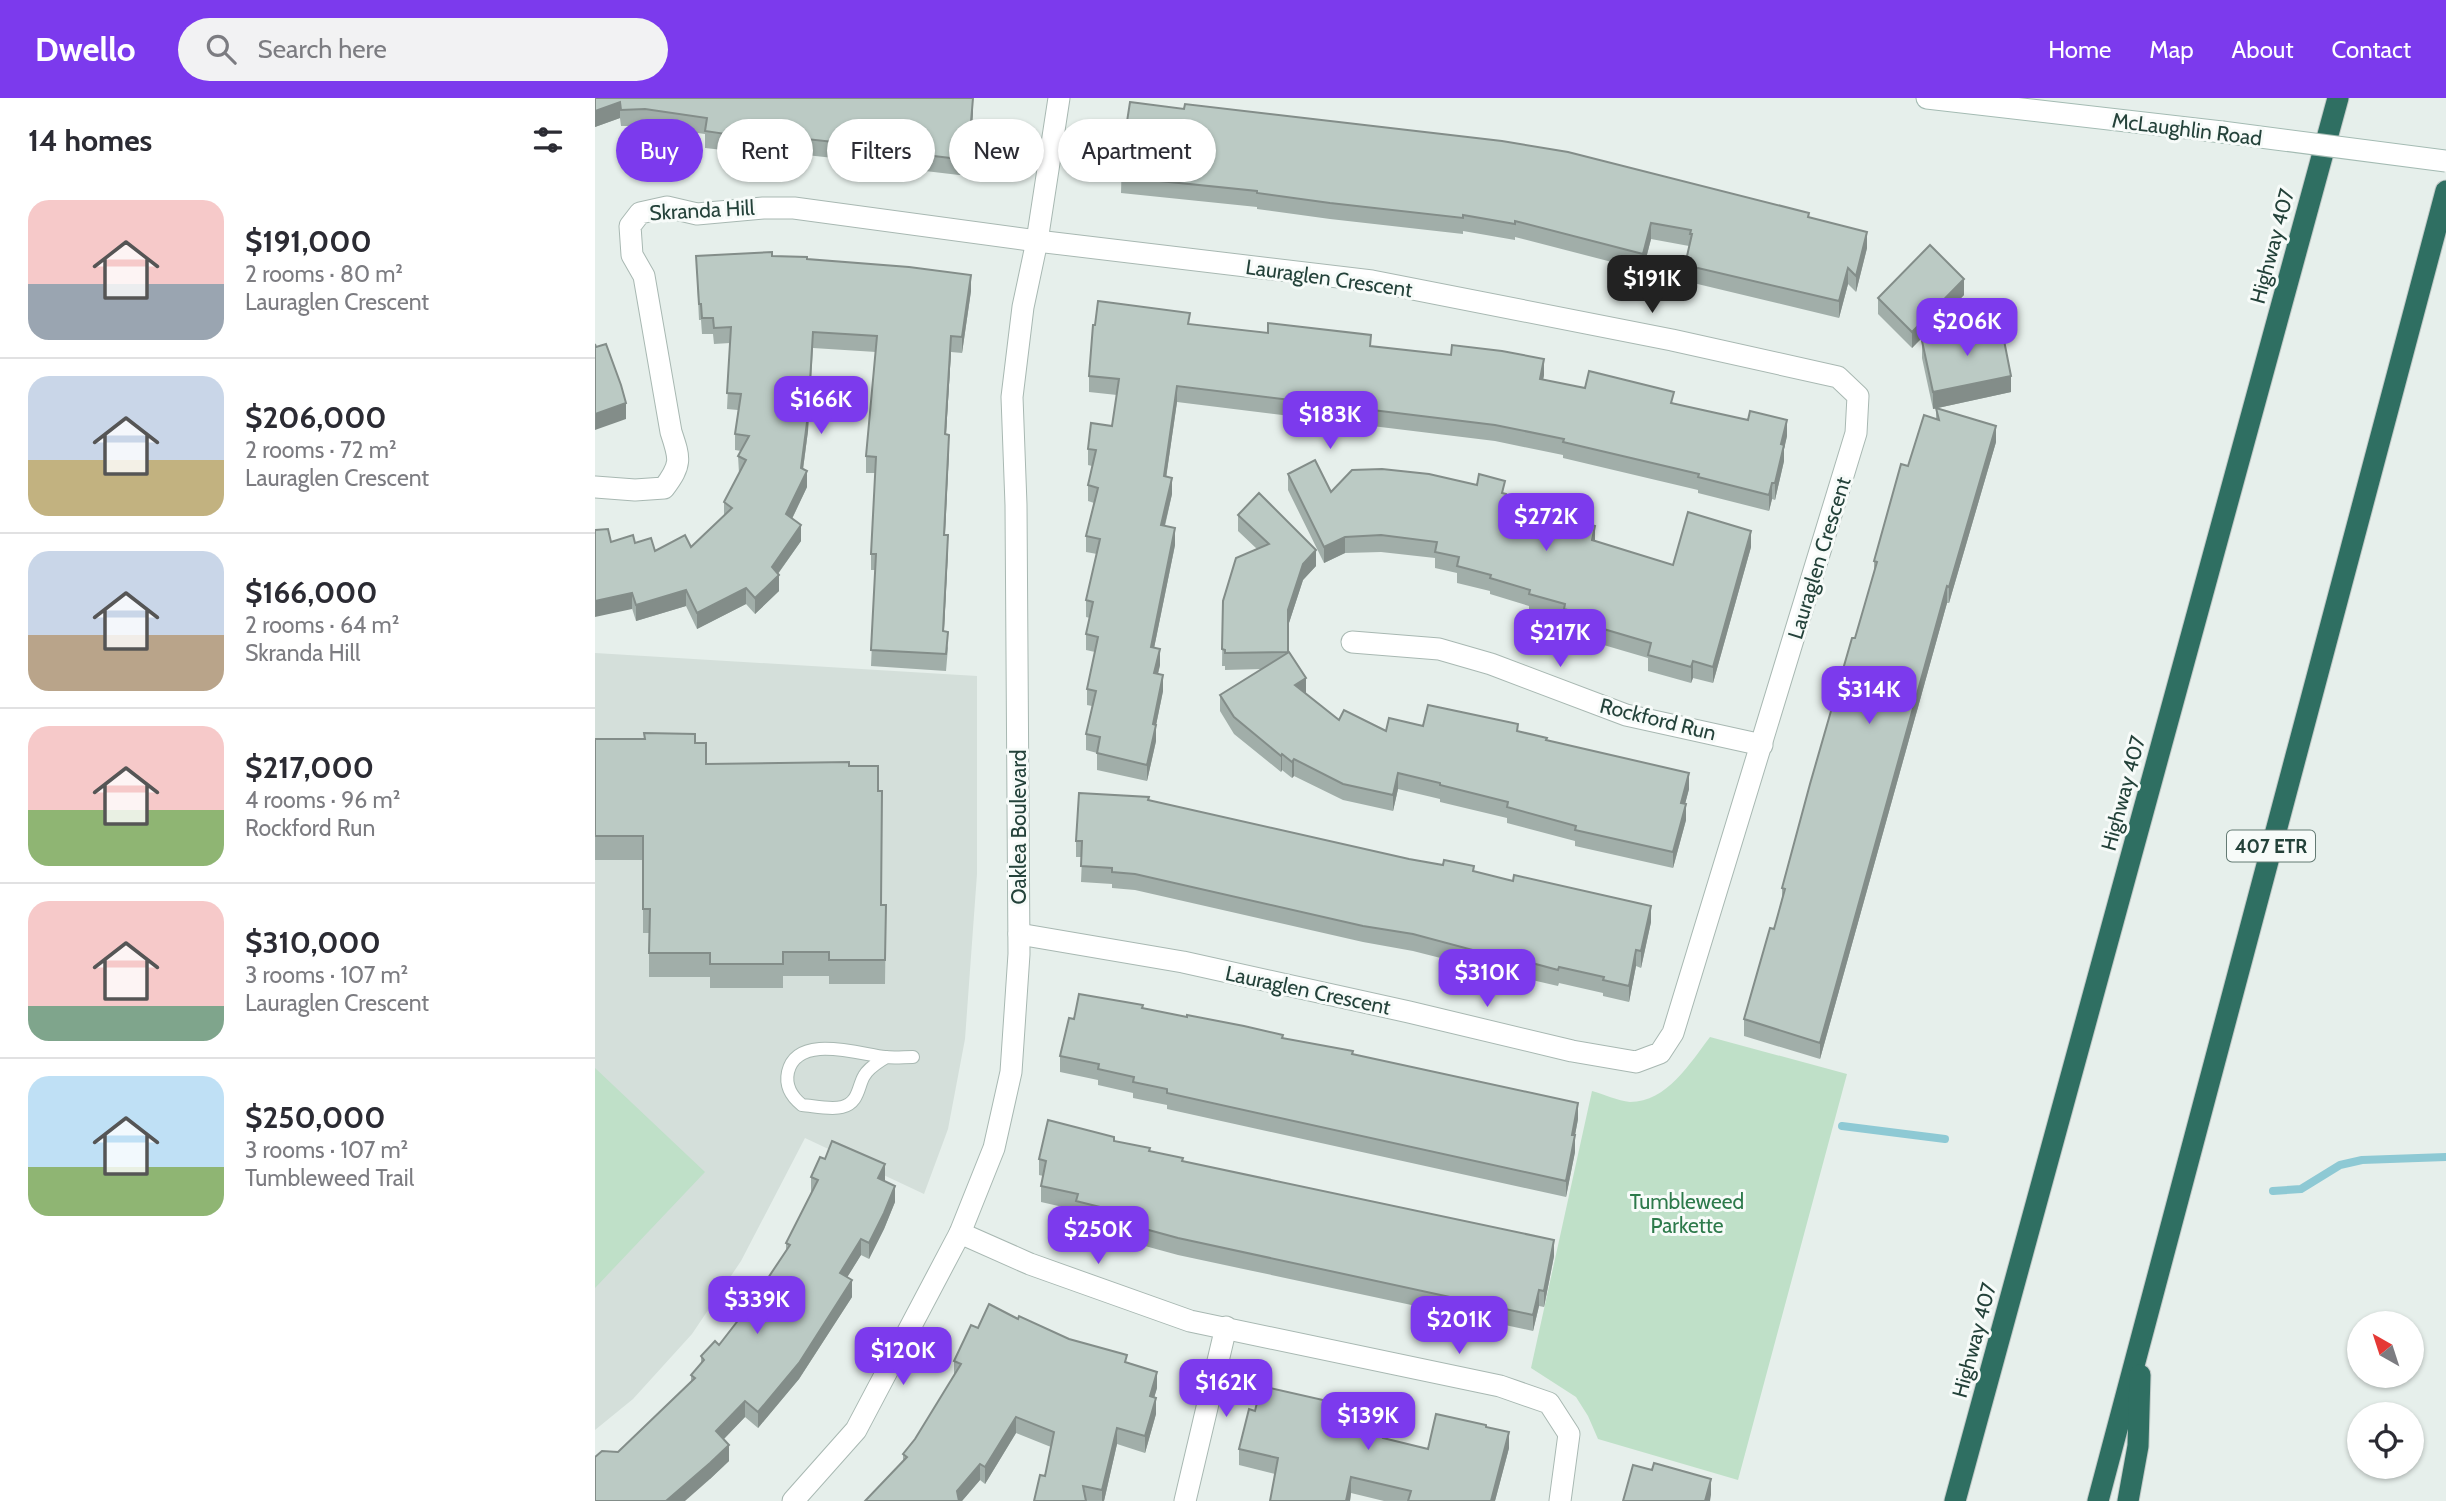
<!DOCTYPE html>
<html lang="en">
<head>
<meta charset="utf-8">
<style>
  :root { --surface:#fff; --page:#f2f2f3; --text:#2b2b33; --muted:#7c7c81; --line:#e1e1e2; --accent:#7c3aed }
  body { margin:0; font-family:Cabin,sans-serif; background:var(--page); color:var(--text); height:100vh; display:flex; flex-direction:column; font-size:26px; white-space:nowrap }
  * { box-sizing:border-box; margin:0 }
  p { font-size:23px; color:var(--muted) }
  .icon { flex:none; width:38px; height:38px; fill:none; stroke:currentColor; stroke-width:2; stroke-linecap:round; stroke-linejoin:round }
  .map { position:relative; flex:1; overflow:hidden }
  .drawer { display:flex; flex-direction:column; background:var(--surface); width:595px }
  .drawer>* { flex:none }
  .banner { position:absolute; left:21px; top:21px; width:665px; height:63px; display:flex; gap:14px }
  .needle { width:46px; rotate:321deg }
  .fabs { position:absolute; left:1752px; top:1213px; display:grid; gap:14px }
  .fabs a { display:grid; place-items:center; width:77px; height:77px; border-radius:50%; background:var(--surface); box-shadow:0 2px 5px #0004; font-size:35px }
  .price { position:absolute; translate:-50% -60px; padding:0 16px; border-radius:14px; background:var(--accent); color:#fff; font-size:23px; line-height:46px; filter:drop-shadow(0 2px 4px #0008) }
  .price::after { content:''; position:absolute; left:50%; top:42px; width:21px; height:16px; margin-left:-10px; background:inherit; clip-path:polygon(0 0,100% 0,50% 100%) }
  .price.selected { background:#222; color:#fff }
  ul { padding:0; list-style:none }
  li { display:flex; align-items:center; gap:21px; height:175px; padding:0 28px }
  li+li { border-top:2px solid var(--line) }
  li span { display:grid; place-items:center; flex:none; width:196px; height:140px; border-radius:21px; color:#555 }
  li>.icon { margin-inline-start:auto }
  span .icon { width:84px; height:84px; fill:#fffc; stroke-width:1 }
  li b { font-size:30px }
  h2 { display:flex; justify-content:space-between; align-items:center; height:84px; padding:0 28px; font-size:30px }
  .pill { padding:0 24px; border-radius:32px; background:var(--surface); box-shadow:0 2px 5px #0004; font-size:24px; line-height:63px }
  .pill.selected { background:var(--accent); color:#fff }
  header { display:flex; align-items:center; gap:42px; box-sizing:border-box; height:98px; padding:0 35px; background:var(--accent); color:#fff }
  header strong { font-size:33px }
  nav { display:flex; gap:38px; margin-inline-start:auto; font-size:24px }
  .search { width:490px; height:63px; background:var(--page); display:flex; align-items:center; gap:18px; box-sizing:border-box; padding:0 24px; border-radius:38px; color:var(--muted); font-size:26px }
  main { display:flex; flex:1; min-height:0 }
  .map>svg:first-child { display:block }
</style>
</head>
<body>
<header>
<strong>Dwello</strong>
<div class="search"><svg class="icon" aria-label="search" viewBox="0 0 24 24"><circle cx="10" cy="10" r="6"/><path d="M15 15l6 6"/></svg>Search here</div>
<nav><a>Home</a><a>Map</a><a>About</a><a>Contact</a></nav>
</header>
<main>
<section class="drawer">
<h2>14 homes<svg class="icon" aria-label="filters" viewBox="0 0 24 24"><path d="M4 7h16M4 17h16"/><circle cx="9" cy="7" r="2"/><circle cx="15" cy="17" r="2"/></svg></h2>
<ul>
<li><span style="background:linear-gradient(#f6c9c9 60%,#9aa5b1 0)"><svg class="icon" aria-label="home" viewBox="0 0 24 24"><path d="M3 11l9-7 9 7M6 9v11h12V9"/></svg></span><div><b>$191,000</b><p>2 rooms · 80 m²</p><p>Lauraglen Crescent</p></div></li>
<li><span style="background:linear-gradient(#c9d6e8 60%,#c2b280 0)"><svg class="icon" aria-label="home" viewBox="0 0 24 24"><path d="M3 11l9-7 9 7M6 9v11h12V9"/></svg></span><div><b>$206,000</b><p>2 rooms · 72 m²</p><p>Lauraglen Crescent</p></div></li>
<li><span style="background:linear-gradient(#c9d6e8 60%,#b9a48a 0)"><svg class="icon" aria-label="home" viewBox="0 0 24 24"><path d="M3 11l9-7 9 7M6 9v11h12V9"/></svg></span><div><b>$166,000</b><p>2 rooms · 64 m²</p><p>Skranda Hill</p></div></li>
<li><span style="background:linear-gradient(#f6c9c9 60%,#8fb573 0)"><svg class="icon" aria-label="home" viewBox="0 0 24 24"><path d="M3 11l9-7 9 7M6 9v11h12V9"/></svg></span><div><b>$217,000</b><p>4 rooms · 96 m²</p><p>Rockford Run</p></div></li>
<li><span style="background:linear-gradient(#f6c9c9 75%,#7fa58c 0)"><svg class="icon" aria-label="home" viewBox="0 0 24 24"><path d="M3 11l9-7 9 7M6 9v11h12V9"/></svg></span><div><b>$310,000</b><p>3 rooms · 107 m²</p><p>Lauraglen Crescent</p></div></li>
<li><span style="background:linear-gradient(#bfe0f5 65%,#8fb573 0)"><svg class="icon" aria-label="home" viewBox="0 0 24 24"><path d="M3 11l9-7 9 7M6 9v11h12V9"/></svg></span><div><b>$250,000</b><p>3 rooms · 107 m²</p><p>Tumbleweed Trail</p></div></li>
</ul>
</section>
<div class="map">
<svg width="1851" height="1403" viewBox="0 0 1851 1403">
  <rect width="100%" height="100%" fill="#e6efeb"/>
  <path fill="#d4dfda" d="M0,555L382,578V776L370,941L353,1031L329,1096L210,1040L146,1163L97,1236L38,1301L0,1332Z"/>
  <g fill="#bfe0c8">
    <path d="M1115,939L1252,976L1143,1382L1003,1341L993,1318L981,1299L936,1270L997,993C1008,996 1023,1003 1035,1004C1072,1004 1095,965 1115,939Z"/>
    <path d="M0,970L110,1074L0,1190Z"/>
  </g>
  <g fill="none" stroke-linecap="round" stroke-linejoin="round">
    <g stroke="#8ec9d4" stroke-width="8">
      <path d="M1247,1028L1350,1041"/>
      <path d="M1678,1093L1706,1091L1745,1067L1767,1062L1851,1059"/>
    </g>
    <g stroke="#a8b8b2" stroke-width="14">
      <path id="lane" d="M291,959C284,964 274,969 269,978C263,988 264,1005 247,1009C236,1012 219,1008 207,1007C197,999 190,988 193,974C202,935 264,956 290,959C299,960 309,959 318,959"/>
    </g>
    <g stroke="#a8b8b2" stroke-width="23">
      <g id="street">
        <path d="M0,389L40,392L69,390C87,366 85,361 76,334L49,178L37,157L35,128L45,115L72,109L102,116L168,110H199L442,143L777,183L1077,242L1243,279L1263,298L1261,335L1078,935L1065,955L1041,964L977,953L814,914L588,864L424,836"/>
        <path d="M757,544L844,551L896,566L1031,617L1167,647"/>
        <path d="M365,1135L435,1166L595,1223L905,1288L954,1305L974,1336L965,1403"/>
        <path d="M198,1403L261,1332L365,1135L399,1050L416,974L424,856L421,407L417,299L428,209L442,143L464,0"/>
        <path d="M590,1403L631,1229"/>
      </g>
    </g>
    <g stroke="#a4bbb3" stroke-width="23">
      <path id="secondary" d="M1332,0L1627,34"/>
    </g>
    <g stroke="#c2cac8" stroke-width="23">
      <g id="highway">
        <path d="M1360,1403L1743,0"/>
        <path d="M1503,1403L1851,93"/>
        <path d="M1533,1403L1543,1348L1545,1277"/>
      </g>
    </g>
    <use href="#lane" stroke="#fff" stroke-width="12"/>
    <use href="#street" stroke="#fff" stroke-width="21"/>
    <use href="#secondary" stroke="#fff" stroke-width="21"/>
    <use href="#highway" stroke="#2f6f62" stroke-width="21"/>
    <g stroke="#a4bbb3" stroke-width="23" stroke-linecap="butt">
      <path id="secondary-bridge" d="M1627,34L1851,63"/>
    </g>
    <use href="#secondary-bridge" stroke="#fff" stroke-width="21"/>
  </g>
  <g fill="#a1aea9">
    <path d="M0,0L378,14L373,76L364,77L305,70V65L249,59L248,61L138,49L137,53L110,50V36L50,28H26L25,20L0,29Z"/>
    <path d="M527,56L1214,119L1272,150L1261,194L1253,186L1244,220L1090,183V167L1094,148L1056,141L1048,172L920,139V142L868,133V136L735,121L662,111V109L526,95Z"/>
    <path d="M101,158H177L212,161L376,193L367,255L356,254L351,336L354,353L350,437L353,453L349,533L353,550L351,573L276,568L280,472H276V456L281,375H271V358L281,254L218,250L213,333L208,371L212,389L197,421L206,443L183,476L184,493L160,516L151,506L102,531L91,508L41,523L16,444L40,445L60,453L96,449L129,418V404L144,375L143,358L146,353L140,352V336L143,312L132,311L135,245L119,246L118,236H107L106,222H104Z"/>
    <path d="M1369,197L1317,250L1283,216V200Z"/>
    <path d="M595,226L776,248L949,277L948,282L990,290L1079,305L1192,338L1189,351V363L1180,402L1177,401L1174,413L1103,395V392L968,360V357L900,343L582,304L571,379L577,396L570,428L580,447L559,550L565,567L563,576L568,593L561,627V643L552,683L502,672V655L491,652V636L497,608L492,607V591L500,554L491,552V536L495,520L491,519V502L502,456L491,454V438L499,405L493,403V387L497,368L493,367V351L517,328L522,297L494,294V278Z"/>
    <path d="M1327,243L1416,294L1338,311L1327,260Z"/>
    <path d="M1341,310L1401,344L1354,505H1352L1225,961L1149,938V921L1179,831L1187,800V790L1279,475V463L1313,368L1341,321Z"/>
    <path d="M693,376L736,394L910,396L911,399L946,413L1000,443L1078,467L1156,449L1118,585L1098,580L1096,585L1053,573V560L995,543V534L969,527V522L934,512V508L895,496V493L862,485V475L840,470V460L786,454L750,455L729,465L693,392Z"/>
    <path d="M643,417L721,468L708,482L693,528V555L711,596L744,622L791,633L828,628L923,633L1094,691L1090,706L1091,722L1078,770L980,748V743L912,725V720L845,704V701L803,691L798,713L748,702L699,678L697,680L687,672L686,674L639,636L625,613V597L667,571L630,572V568H627L628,503L662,451L643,433Z"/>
    <path d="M0,641L100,645L111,666L254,668L283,693L286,807H291L290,886H234V878H188V890H115V879H54V835H48V762H0Z"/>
    <path d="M554,702L814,761L879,773L1056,824L1046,870L1041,868L1034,904L1008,898V895L964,885L963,888L937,882V879L887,868L885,870L818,853L768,844L540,792L517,790V786L486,784L487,759H481V743Z"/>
    <path d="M548,910L758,956L983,1021L980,1037V1054L971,1099L572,1011V1007L538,1000V995L503,987V982L465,974V958L479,921Z"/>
    <path d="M519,1043L588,1063L959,1158L949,1209L944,1208L938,1233L583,1157L550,1148V1142L511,1134V1127L481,1120V1112L446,1104V1088L448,1078L444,1077V1061Z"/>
    <path d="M216,1079L290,1082L289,1083L300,1104L289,1131L274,1161L266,1157L252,1179L257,1199L204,1281L163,1330L150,1319L129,1341L134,1363L115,1381L23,1354L96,1283V1277L106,1266V1258L124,1247L155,1207L191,1154V1145L216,1095Z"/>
    <path d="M423,1221L532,1264L562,1290L559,1299L561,1316L550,1355L522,1346L509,1403H439L450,1378L456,1349L421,1335L390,1386L385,1382L367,1403H270L308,1363V1356L320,1341L359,1277V1263L383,1230Z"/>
    <path d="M660,1313L794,1333L792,1341L833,1351L891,1329L914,1350L900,1403H789L756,1395L755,1403H675L680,1376L644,1367V1351Z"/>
  </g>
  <g fill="#838d89">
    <path d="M378,0V14L373,76V60Z"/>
    <path d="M25,4V20L0,29V13Z"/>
    <path d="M1056,125V141L1048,172V156Z"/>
    <path d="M1272,134V150L1261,194V178Z"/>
    <path d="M1253,170V186L1244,220V203Z"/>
    <path d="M376,177V193L367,255V239Z"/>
    <path d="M1369,181V197L1317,250V234Z"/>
    <path d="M218,234L213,333L206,386V370Z"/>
    <path d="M356,238V254L350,352V336Z"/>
    <path d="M949,261V277L945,297V281Z"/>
    <path d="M1416,278V294L1338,311V294Z"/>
    <path d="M582,288V304L569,394V378Z"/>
    <path d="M31,305V321L0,332V316Z"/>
    <path d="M1192,322V338L1189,351V363L1180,402V385L1186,346Z"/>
    <path d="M1401,328V344L1354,505V489Z"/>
    <path d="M354,337V353L349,453V437Z"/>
    <path d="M212,373V389L191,433V416Z"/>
    <path d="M577,380V396L566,443V427Z"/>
    <path d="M1177,385V401L1174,413V397Z"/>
    <path d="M206,427V443L179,481L184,477V493L160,516V500L177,469Z"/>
    <path d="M1000,428V445L997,442Z"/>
    <path d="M580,430V447L556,565V549Z"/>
    <path d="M1156,433V449L1118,585V569Z"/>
    <path d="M353,437V453L348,550V533Z"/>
    <path d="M750,439V455L729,465V449Z"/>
    <path d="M721,452V468L708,482L693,528V512L708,466Z"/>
    <path d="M1352,488V505L1225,961V945Z"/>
    <path d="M151,490V506L102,531V515Z"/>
    <path d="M91,492V508L41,523V507Z"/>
    <path d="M37,495V511L0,519V503Z"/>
    <path d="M565,551V567L559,591V575Z"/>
    <path d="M1098,563V580L1096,585V569Z"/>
    <path d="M568,577V593L558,642V626Z"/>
    <path d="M711,580V596L700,587Z"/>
    <path d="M561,627V643L552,683V667Z"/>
    <path d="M687,656V672L686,674V658Z"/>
    <path d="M699,661V678L697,680V664Z"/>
    <path d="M803,675V691L798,713V697Z"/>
    <path d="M1094,675V691L1086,721V705Z"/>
    <path d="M1091,706V722L1078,770V754Z"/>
    <path d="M1056,808V824L1046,870V853Z"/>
    <path d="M887,852V868L885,870V854Z"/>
    <path d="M1041,852V868L1034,904V888Z"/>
    <path d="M983,1005V1021L977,1053V1037Z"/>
    <path d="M980,1037V1054L971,1099V1083Z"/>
    <path d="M290,1066V1082L283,1097V1080Z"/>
    <path d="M300,1088V1104L289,1131L274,1161V1145Z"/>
    <path d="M266,1141V1157L245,1191V1175Z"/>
    <path d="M959,1142V1158L949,1209V1193Z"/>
    <path d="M257,1182V1199L204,1281L163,1330V1314Z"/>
    <path d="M944,1192V1208L938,1233V1217Z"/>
    <path d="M562,1274V1290L555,1314V1298Z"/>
    <path d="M561,1300V1316L550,1355V1338Z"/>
    <path d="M150,1303V1319L121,1349V1333Z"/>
    <path d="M794,1317V1333L788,1357V1340Z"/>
    <path d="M421,1319V1335L390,1386V1369Z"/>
    <path d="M522,1330V1346L509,1403H507V1392Z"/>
    <path d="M914,1334V1350L900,1403H896Z"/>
    <path d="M134,1347V1363L115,1381L90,1403H71Z"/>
    <path d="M385,1366V1382L367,1403H362V1393Z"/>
    <path d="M756,1379V1395L755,1403H751Z"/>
    <path d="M1116,1381V1397L1115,1403H1110Z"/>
  </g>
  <g fill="#bbcac4" stroke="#838d89" stroke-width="2">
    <path d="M0,0H378L373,60L364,61L305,54V49L249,43L248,45L138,33L137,37L110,33L112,20L50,11L26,12L25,4L0,13Z"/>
    <path d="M535,4L589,11L590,6L907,43L973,54L1214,115L1213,119L1272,134L1261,178L1253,170L1244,203L1090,167L1097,136H1095L1096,132L1056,125L1048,156L920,123V126L868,117V120L735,105L662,95V93L526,79L529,56H527Z"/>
    <path d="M1335,147L1369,181L1317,234L1283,200Z"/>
    <path d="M177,154V158L212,159V161L314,169L376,177L367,239L356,238L350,336L354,337L349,437H353L348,533L353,534L351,556L276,552L281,456H276L281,359L271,358L282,238L218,234L213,317L206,370L212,373L191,416L206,427L177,469L184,477L160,500L151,490L102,515L91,492L41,507L37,495L0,503V432L13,431L16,444L38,437L40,445L56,440L60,453L90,437L96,449L137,410L129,404L151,362L143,358L154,338L140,336L146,296L132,295L136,229L119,230L118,220H107L106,206H104L101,158Z"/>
    <path d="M503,203L595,215L593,226L673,235V225L776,237L775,248L856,257L857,247L907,253L949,261L945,281L990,290L994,273L1079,294L1076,305L1153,322L1155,313L1192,322L1186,346L1189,347L1180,385H1177L1174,397L1103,379L1104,376L968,344L969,341L900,327L582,288L569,378L577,380L566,427L580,430L556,549L565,551L559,575L568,577L558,626L561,627L552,667L502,655L505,639L491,636L501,593L492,591L503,539L491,536L498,504L491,502L505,441L491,438L503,390L493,387L501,352L493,351L496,325L517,328L524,281L494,278L498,227H500Z"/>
    <path d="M1406,227L1416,278L1338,294L1327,243Z"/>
    <path d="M0,246L1,249L11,246L26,287L31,305L0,316Z"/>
    <path d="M1341,310L1401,328L1354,489L1352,488L1225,945L1149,921L1175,830L1179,831L1190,791L1187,790L1215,686L1257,540H1260L1282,464L1279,463L1306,366L1313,368L1329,317L1344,322Z"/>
    <path d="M720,362L736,394L757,372L787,371L834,376L882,387L884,376L910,383L907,395L911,396L910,399L946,409L945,413L1000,428L997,442L1078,467L1093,414L1156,433L1118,569L1098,563L1096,569L1053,557L1056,545L995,527L997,519L969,511L970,506L934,496L935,492L895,480L896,477L862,468L864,459L840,454L842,444L786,437L750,439L729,449L693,376Z"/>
    <path d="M664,395L721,452L708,466L693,512V554L630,555V552L627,551L628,503L641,460L674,446L643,417Z"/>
    <path d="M694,554L711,580L700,587L744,622L749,612L791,633L794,620L828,628L833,607L923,626L922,633L952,640L951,642L1094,675L1086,705L1091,706L1078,754L980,732L981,728L912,709L913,704L845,687V685L803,675L798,697L748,686L699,661L697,664L687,656L686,658L639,619L625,597Z"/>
    <path d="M49,635L100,636V645H111V666L254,664V668H283V693H287L286,807H291L290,862H234V854H188V866H115V855H54L55,811H48V738H0V641H50Z"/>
    <path d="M484,695L554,699L553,702L814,761L848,767L849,762L879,768L878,773L918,783L919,777L1056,808L1046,853L1041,852L1034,888L1008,882L1009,879L964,869L963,872L937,865L938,863L887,852L885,854L818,836L768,828L540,776L517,774V770L486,768L487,743H481Z"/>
    <path d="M484,896L548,907L547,910L592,919V917L649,928L688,937L687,940L758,953L757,956L983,1005L977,1037H980L971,1083L572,995V991L538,984L539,979L503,971L504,966L465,958L474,920L479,921Z"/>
    <path d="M453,1022L519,1039V1043L555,1050L554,1053L588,1060L587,1063L959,1142L949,1193L944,1192L938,1217L583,1140L550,1131L551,1126L511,1118L513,1111L481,1103L483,1096L446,1088L451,1063L444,1061Z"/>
    <path d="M237,1043L290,1066L283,1080L300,1088L289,1115L274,1145L266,1141L245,1175L257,1182L204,1265L163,1314L150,1303L121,1333L134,1347L115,1365L71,1403H0V1359L7,1353L23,1354L100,1280L96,1277L109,1262L106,1258L120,1243L124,1247L155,1207L195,1147L191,1145L223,1082L216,1079L225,1059L230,1061Z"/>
    <path d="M394,1206L423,1221L424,1218L474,1241L532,1257L530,1264L562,1274L555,1298L561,1300L550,1338L522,1330L507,1392L488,1388L491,1403H439L445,1377L450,1378L459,1334L421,1319L390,1369L385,1366L362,1393L364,1403H270L312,1359L308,1356L320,1341L366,1266L359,1263L376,1227L383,1230Z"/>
    <path d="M666,1288L794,1317L788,1340L833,1351L841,1316L891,1327V1329L914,1334L896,1403H813L816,1393L756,1379L751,1403H675L683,1360L644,1351L654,1311L660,1313Z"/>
    <path d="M1059,1365L1116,1381L1110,1403H1028L1038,1367L1057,1372Z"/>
  </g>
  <g text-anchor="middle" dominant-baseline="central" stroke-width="6" stroke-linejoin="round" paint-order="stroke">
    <rect fill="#f7fbf9" stroke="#637a73" stroke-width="2" x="1632" y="732.5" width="88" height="31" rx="5"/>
    <g font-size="19" font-weight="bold" fill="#24423a">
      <text x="1676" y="748">407 ETR</text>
    </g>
    <g font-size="21" fill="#24423a" stroke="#f7fbf9">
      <text transform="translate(1592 31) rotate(7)">McLaughlin Road</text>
      <text transform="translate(107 112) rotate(-3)">Skranda Hill</text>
      <text transform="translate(1677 148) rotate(-75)">Highway 407</text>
      <text transform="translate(734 180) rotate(8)">Lauraglen Crescent</text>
      <text transform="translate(1224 460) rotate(-73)">Lauraglen Crescent</text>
      <text transform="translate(1063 621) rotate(14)">Rockford Run</text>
      <text transform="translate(1528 695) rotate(-75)">Highway 407</text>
      <text transform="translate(423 729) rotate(-90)">Oaklea Boulevard</text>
      <text transform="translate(713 892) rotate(12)">Lauraglen Crescent</text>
      <text transform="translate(1379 1242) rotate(-75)">Highway 407</text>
    </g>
    <g font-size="21" fill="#2d7a4b" stroke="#f7fbf9">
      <text x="1092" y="1103">Tumbleweed<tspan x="1092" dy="24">Parkette</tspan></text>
    </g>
  </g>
</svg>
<div class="fabs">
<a><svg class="needle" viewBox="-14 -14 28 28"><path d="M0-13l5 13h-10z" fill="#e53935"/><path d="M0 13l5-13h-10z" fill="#7c7c81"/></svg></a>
<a><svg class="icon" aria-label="locate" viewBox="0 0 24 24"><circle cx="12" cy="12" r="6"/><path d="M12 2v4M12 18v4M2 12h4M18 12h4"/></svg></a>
</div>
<b class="price selected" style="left:1057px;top:217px">$191K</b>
<b class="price" style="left:1372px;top:260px">$206K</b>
<b class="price" style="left:226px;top:338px">$166K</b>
<b class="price" style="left:735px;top:353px">$183K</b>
<b class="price" style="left:951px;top:455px">$272K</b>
<b class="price" style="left:965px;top:571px">$217K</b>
<b class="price" style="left:1274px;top:628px">$314K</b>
<b class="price" style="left:892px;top:911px">$310K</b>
<b class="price" style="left:503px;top:1168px">$250K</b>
<b class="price" style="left:162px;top:1238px">$339K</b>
<b class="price" style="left:864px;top:1258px">$201K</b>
<b class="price" style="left:308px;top:1289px">$120K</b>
<b class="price" style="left:631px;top:1321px">$162K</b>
<b class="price" style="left:773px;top:1354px">$139K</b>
<div class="banner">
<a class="pill selected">Buy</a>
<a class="pill">Rent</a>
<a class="pill">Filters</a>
<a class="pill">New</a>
<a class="pill">Apartment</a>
</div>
</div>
</main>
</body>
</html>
